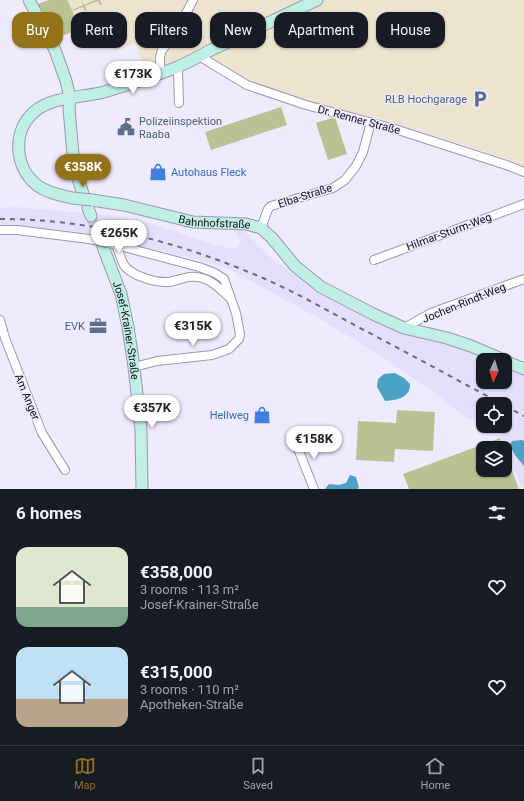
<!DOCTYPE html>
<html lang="en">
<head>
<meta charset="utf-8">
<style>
  :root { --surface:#171b24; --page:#242831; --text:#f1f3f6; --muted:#9ea1a6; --line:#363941; --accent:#94721a }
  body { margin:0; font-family:Roboto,sans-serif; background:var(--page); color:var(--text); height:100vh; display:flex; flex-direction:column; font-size:15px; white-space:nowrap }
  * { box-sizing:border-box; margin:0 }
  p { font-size:13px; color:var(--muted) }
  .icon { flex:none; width:22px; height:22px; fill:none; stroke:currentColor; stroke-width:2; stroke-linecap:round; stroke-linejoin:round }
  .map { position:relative; height:489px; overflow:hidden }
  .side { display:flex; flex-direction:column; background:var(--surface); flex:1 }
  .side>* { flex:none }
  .top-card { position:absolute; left:12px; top:12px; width:500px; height:36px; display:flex; gap:8px }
  .needle { width:26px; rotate:184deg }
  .fabs { position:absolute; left:476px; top:353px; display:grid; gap:8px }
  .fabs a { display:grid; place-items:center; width:36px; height:36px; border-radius:8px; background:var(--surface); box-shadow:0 1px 3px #0004; font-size:20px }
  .price { position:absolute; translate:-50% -34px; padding:0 9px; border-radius:14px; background:#fff; color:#222; font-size:13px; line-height:26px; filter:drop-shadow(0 1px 2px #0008) }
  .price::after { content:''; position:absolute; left:50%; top:24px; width:12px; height:9px; margin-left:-6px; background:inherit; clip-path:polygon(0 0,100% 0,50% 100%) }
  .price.on { background:var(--accent); color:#fff }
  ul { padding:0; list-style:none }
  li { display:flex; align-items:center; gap:12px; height:100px; padding:0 16px }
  li span { display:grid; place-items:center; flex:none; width:112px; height:80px; border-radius:12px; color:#555 }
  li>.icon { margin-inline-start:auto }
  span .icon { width:48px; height:48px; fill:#fffc; stroke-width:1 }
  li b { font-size:17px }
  h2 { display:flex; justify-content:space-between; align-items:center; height:48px; padding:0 16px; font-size:17px }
  .pill { padding:0 14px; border-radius:12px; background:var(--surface); box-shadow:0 1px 3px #0004; font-size:14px; line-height:36px }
  .pill.on { background:var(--accent); color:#fff }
  .dock { display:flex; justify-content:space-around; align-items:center; height:56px; border-top:1px solid var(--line); background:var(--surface); font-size:11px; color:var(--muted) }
  .dock a { display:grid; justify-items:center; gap:2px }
  .dock .on { color:var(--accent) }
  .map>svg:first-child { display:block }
</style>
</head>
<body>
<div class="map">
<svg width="524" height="489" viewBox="0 0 524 489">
  <rect width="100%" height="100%" fill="#efebfe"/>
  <path fill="#ece4ce" d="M66,0H524V166L513,161L377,117L304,103L249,83L199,51L146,72L135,43L114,51L101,20L78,28Z"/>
  <path fill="#e5dffe" d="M16,207L107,215L154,224L215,245L236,249L241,240L232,228H241L271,258L307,283L401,334L450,343L494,360H483V382H505V365L524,374V487L522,488L499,432L486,426H505V404H483V424L465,417L431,390L379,355L327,323L230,269L188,257L75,231L0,225V208Z"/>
  <g fill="#bac294">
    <path d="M49,0H67L72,10L83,5L82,0L84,5L95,0H100L102,5H100L98,1L85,6L87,11H85L83,7L72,11L79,27L77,30L60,37L51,22L37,4Z"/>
    <path d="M281,107L287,125L211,150L205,132Z"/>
    <path d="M335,117L347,154L328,160L316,123Z"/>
    <path d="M397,410L435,412L433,451L395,449L394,462L356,460L358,421L396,423Z"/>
    <path d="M500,438L504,448H483V470H505V451L519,489H409L403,474Z"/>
  </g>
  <g fill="#4ca2c4">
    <path d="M395,373L404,378L410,384C410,398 397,400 385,401L377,387L378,379L384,374Z"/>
    <path d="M522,440L524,441V466L515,455L510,445L512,441Z"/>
    <path d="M350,475L356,477L359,488L357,489H325L329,484L339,485L346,483Z"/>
  </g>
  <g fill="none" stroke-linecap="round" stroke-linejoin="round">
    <path stroke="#cecadc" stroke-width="11" stroke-dasharray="11 5.5" stroke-linecap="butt" d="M91,216L103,247"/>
    <g stroke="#9c96b3" stroke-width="10">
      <g id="street">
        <path d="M199,56L247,85L306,105L395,129L509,166L524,172"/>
        <path d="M176,67L178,72L179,103"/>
        <path d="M162,72L160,67V57L162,50L178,29L193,0"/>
        <path d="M261,228L268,209L271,206L333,188L345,180L356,166L363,152L371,122"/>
        <path d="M0,230H17L89,239"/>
        <path d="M109,243L199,267L215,273L224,279L236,313L240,334L239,339L229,349L212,355L157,361L134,367"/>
        <path d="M116,245C119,252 121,259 124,265C131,276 157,283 169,282C181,280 189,274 202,278C213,281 220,289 229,297"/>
        <path d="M374,260L524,204"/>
        <path d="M0,320L5,338L42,433L65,470"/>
        <path d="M404,328L431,313L524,279"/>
        <path d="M293,436L314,489"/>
      </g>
    </g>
    <g stroke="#9c96b3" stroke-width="13">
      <g id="secondary">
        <path d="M29,0L55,50L66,81L70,98L69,109L73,154L78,178L83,194"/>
        <path d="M72,198C60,195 48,193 38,186C14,168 12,131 34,112C53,96 81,98 104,92C128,85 152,77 175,68C188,63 201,55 213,49C248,33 282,16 317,0"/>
        <path id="s1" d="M92,200L124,205L193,222L246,224L261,228L272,238L295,266L321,287L373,314L404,328L447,338L471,346L504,360"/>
        <path d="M88,208L91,216"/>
        <path id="s2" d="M103,247L121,294L128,327L134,367L141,430L142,489"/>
        <path d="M505,361L524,369"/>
      </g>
    </g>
    <use href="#street" stroke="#fff" stroke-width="8"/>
    <use href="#secondary" stroke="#c0f0e4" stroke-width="11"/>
    <g stroke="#6d6a78" stroke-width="2" stroke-dasharray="5 5" stroke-linecap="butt">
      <path d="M0,219C82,219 165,238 241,269C283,285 321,307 360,328C408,353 455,379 502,404"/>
      <path d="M505,406L524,416"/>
    </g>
    <g stroke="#9c96b3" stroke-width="10" stroke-linecap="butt">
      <path id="street-bridge" d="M89,239L109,243"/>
    </g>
    <g stroke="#9c96b3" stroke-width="13" stroke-linecap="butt">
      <path id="secondary-bridge" d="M72,198L92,200"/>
    </g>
    <use href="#street-bridge" stroke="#fff" stroke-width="8"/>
    <use href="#secondary-bridge" stroke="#c0f0e4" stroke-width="11"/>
  </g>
  <defs>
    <g id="parking-bare" transform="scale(1.38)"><path d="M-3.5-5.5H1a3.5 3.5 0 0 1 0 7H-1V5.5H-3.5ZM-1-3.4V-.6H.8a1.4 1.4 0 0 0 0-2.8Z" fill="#5c6f8a" stroke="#efebfe" stroke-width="2.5" paint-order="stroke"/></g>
    <g id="civic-bare" transform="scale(1.38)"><path d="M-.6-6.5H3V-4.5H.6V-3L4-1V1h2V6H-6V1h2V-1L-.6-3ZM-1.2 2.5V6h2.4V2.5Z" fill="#5c6f8a" stroke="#efebfe" stroke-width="2.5" paint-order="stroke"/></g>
    <g id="shop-bare" transform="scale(1.38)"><path d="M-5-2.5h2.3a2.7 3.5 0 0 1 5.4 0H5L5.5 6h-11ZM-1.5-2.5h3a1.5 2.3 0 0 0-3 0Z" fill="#3f7fe0" stroke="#efebfe" stroke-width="2.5" paint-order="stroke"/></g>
    <g id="office-bare" transform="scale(1.38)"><path d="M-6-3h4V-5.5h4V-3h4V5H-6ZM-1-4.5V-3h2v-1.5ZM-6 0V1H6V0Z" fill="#5c6f8a" stroke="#efebfe" stroke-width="2.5" paint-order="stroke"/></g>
  </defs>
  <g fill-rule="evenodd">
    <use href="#parking-bare" x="480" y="99"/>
    <use href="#civic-bare" x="126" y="127"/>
    <use href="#shop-bare" x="158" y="172"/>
    <use href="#office-bare" x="98" y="326"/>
    <use href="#shop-bare" x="262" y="415"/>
  </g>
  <g text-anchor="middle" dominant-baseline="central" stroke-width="3" stroke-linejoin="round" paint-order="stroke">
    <g font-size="11" fill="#4e5e75" stroke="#efebfe" text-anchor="end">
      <text x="467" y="99">RLB Hochgarage</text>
      <text x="139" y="121" text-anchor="start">Polizeiinspektion<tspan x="139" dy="13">Raaba</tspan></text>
      <text x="85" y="326">EVK</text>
    </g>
    <g font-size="11" fill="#12101a" stroke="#efebfe">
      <text transform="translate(359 120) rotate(15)">Dr. Renner Straße</text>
      <text transform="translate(305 196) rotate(-18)">Elba-Straße</text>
      <text stroke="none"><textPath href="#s1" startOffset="125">Bahnhofstraße</textPath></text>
      <text transform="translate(449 232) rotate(-20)">Hilmar-Sturm-Weg</text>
      <text transform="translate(464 303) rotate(-22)">Jochen-Rindt-Weg</text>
      <text stroke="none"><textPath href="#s2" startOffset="87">Josef-Krainer-Straße</textPath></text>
      <text transform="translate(27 397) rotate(68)">Am Anger</text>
    </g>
    <g font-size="11" fill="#366cbe" stroke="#efebfe" text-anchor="start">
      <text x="171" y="172">Autohaus Fleck</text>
      <text x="249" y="415" text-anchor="end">Hellweg</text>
    </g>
  </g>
</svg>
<div class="fabs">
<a><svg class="needle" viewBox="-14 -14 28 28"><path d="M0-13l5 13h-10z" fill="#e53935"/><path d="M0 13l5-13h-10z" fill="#9ea1a6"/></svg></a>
<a><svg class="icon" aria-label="locate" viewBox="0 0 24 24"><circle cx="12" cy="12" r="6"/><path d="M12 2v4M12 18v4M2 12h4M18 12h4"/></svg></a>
<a><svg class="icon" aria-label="layers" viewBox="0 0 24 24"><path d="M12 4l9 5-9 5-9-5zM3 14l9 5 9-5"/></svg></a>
</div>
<b class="price" style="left:133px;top:95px">€173K</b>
<b class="price on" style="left:83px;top:188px">€358K</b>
<b class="price" style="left:119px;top:254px">€265K</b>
<b class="price" style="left:193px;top:347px">€315K</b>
<b class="price" style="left:152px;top:429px">€357K</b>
<b class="price" style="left:314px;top:460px">€158K</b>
<div class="top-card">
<a class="pill on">Buy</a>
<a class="pill">Rent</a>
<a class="pill">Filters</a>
<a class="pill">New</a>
<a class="pill">Apartment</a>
<a class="pill">House</a>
</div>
</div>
<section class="side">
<h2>6 homes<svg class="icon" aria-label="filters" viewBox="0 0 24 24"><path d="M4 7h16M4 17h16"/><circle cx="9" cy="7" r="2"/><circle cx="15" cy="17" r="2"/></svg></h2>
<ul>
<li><span style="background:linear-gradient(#dfe7d0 75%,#7fa58c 0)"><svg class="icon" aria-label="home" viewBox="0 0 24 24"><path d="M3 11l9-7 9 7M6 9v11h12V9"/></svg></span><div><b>€358,000</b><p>3 rooms · 113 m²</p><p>Josef-Krainer-Straße</p></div><svg class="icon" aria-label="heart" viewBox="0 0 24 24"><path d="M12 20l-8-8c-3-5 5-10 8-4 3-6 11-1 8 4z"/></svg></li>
<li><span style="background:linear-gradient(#bfe0f5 65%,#b9a48a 0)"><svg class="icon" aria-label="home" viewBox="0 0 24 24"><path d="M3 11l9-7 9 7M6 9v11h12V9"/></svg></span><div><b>€315,000</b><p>3 rooms · 110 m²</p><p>Apotheken-Straße</p></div><svg class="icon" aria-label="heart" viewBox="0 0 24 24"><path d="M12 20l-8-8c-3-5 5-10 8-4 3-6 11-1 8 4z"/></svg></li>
</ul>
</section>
<nav class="dock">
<a class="on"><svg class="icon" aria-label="map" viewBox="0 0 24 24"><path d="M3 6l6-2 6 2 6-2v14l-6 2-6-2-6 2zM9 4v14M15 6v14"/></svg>Map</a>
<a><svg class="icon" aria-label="saved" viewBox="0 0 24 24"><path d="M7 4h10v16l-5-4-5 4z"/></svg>Saved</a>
<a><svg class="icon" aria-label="home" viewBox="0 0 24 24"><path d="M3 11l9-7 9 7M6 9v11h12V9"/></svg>Home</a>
</nav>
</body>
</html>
